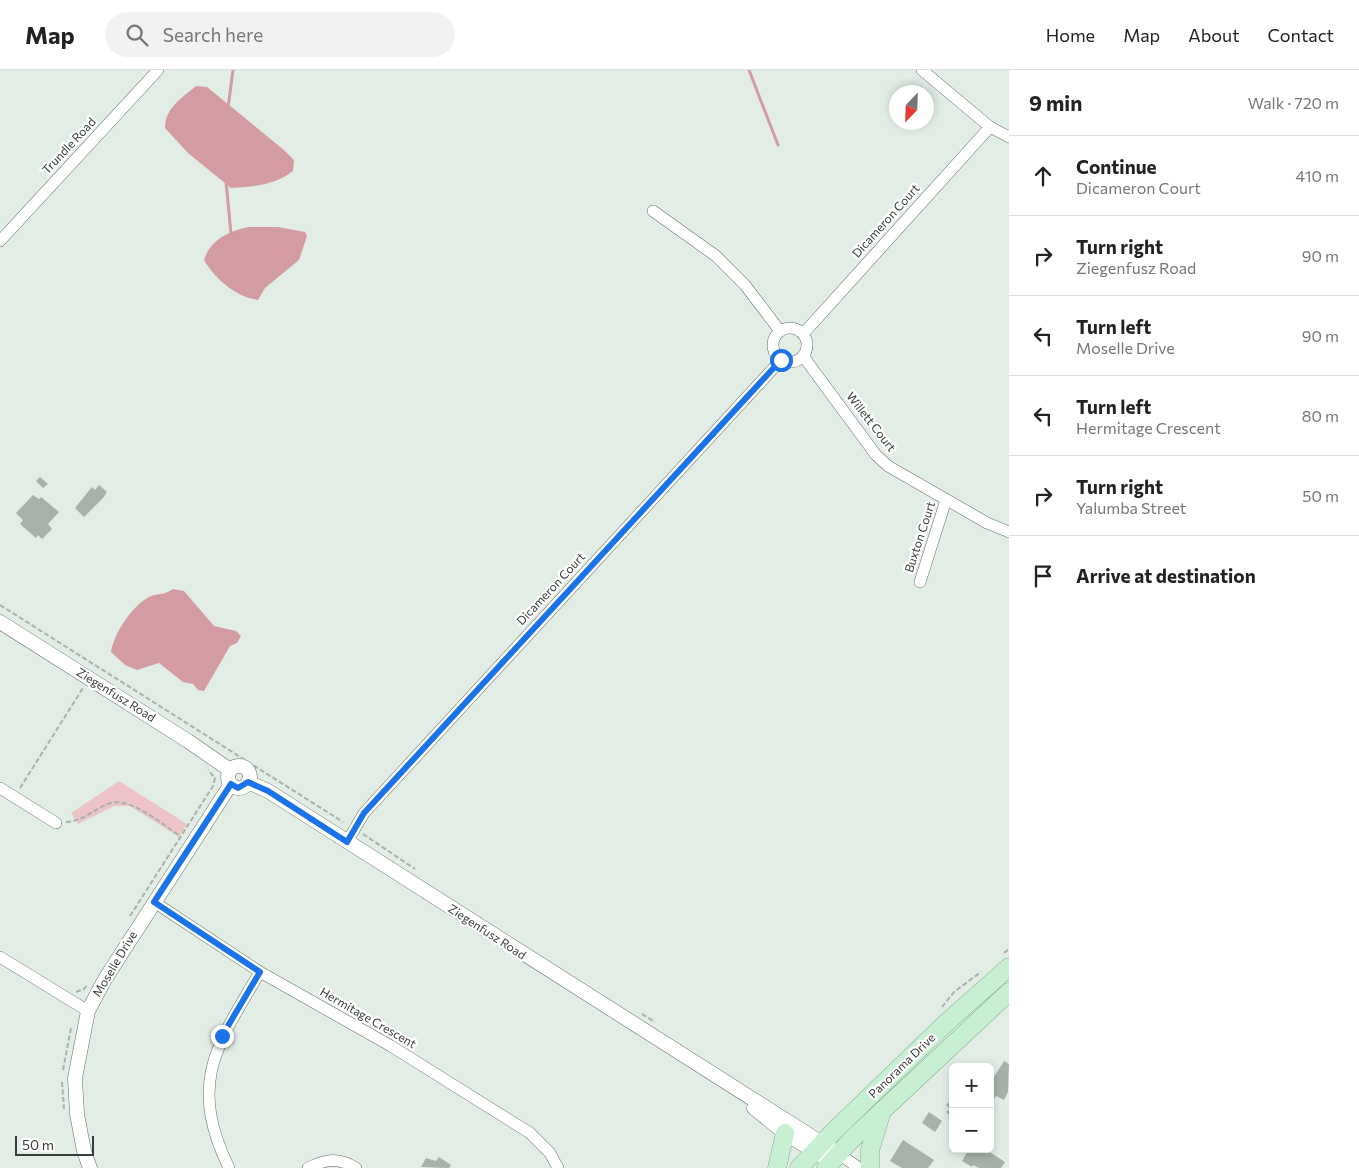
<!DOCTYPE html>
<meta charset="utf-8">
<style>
:root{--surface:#fff;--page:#f2f2f2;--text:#222;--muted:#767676;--line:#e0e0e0}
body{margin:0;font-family:Commissioner,sans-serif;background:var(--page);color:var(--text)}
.controls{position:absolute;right:15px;bottom:15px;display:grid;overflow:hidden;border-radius:8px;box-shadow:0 2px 8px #0003}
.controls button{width:45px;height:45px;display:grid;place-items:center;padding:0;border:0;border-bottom:1px solid var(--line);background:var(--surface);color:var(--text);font:25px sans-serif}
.compass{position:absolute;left:889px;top:15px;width:45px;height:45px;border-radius:50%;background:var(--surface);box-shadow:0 2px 8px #0003;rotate:203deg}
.scale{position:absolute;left:15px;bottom:12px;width:79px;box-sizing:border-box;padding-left:5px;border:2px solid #393d3a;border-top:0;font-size:14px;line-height:18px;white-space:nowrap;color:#393d3a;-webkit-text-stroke:4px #fff;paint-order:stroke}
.stop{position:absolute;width:15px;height:15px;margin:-11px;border:4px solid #1a73e8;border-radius:50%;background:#fff}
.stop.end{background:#1a73e8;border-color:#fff;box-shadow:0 1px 5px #0008}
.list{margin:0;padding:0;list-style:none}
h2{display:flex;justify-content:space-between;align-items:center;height:65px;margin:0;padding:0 20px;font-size:21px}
h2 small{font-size:16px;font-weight:400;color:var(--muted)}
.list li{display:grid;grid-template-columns:32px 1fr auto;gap:15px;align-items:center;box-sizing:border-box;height:80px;padding:0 20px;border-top:1px solid var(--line)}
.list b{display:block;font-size:19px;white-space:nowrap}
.list p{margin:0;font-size:16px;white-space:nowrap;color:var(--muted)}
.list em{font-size:16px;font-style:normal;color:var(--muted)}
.icon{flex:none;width:28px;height:28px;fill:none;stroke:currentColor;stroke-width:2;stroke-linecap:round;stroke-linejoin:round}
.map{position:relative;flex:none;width:1009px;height:1098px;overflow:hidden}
header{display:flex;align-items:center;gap:30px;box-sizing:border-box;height:70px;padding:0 25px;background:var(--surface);border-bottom:1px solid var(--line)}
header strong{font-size:24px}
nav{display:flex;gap:28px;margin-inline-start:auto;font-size:18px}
.search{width:350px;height:45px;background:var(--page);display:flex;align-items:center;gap:12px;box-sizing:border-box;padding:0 18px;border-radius:28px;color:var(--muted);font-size:19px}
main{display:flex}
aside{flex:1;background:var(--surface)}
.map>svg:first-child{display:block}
.green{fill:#ecc4c8}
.water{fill:#d29ca2}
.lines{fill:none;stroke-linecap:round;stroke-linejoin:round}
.stream{stroke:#d29ca2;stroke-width:3}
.building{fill:#a6b1a8}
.minor-casing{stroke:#646e66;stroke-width:12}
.tertiary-casing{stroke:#646e66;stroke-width:15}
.primary-casing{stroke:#7daa89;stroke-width:19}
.path{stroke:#a8b1aa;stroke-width:2;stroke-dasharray:5 2.5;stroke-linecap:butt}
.minor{stroke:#fff;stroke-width:11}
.tertiary{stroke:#fff;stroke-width:14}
.primary{stroke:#c7efd1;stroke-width:18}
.route{stroke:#1a73e8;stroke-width:6}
.labels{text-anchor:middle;stroke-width:4.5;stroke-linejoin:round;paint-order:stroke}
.street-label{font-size:12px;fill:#393d3a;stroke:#fff}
</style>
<header>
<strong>Map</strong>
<div class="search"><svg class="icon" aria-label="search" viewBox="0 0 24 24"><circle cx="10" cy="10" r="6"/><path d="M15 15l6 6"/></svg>Search here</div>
<nav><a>Home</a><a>Map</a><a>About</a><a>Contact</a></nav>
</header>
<main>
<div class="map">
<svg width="1009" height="1098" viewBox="0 0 1009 1098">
<rect width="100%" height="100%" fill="#e2eee5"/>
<path class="green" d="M 119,711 L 187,754 L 179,767 L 130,736 L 114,736 L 78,754 L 71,743 Z"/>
<g class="water">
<path d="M 196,16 L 207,17 L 284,80 L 294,90 L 293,101 C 275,115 253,117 231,118 L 188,83 L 165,58 C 165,38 182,28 196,16 Z"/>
<path d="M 248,157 L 278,157 L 305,162 L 307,166 L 299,190 L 265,218 L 258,230 C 236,227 215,209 204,190 C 211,169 228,162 248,157 Z"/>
<path d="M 173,519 L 184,521 L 214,556 L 236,561 L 241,566 L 237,573 L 230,576 L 204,621 L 198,620 L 193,614 L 183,612 L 159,593 L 137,600 L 125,595 L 111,582 C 114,563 133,534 151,526 C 159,523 162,526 173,519 Z"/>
</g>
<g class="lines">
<g class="stream">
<path d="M 749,0 L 778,75"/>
<path d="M 228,38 L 233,0"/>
<path d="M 226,111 L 231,164"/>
</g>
</g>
<g class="building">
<path d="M 40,407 L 48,414 L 43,418 L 36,411 Z"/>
<path d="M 99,415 L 107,422 L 103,428 L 84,447 L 75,438 L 92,417 L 95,420 Z"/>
<path d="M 33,425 L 39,429 L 41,427 L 59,442 L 48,454 L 52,459 L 42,469 L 38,465 L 36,468 L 20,454 L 23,450 L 16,443 Z"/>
<path d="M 1004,991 L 1009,994 L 1008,1022 L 1004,1030 L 996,1026 L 994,1029 L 990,1027 L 990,1007 L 994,1007 Z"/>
<path d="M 951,1030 L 953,1033 L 953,1049 L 946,1042 L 950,1039 L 946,1035 Z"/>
<path d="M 929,1042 L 942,1051 L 935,1062 L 922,1053 Z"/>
<path d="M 903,1070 L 934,1090 L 928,1098 L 902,1098 L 890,1091 Z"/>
<path d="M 969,1079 L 985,1079 L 1005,1092 L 1001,1098 L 979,1098 L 973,1095 L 972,1097 L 962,1091 Z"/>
<path d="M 439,1087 L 451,1095 L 449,1098 L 421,1097 L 426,1088 L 436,1091 Z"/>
</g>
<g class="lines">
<g class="minor-casing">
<g id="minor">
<path d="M 922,0 L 990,57 L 1009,67"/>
<path d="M 653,141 L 716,186 L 745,215 L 780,261"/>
<path d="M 0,171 L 158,0"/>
<circle cx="790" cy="275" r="17"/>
<path d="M 803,264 L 990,57"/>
<path d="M 803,286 L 876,385 L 888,396 L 987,453 L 1009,462"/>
<path d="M 920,512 L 946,430"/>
<path d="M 0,718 L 56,753"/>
<path d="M 347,772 L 364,743 L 781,290"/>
<path d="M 154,832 L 260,902 L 391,976 L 530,1063 L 550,1083 L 558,1098"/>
<path d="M 0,887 L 88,941"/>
<path d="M 839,1084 L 859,1098"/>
<path d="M 229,1098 C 188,1013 216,976 260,902"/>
<path d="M 308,1098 C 326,1089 338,1087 356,1098"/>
</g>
</g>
<g class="tertiary-casing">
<g id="tertiary">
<path d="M 0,552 L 188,671 L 230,700"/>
<circle cx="239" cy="707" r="11"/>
<path d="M 248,712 L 268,721 L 839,1084"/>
<path d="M 754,1038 L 785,1063 L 831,1092"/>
<path d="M 90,1098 L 84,1081 L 77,1044 L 75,1008 L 88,941 L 105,909 L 231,714"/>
</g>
</g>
<g class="primary-casing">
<g id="primary">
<path d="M 777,1098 L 785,1063"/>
<path d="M 799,1098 L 833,1062 L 947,952 L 1009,897"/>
<path d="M 826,1098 L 851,1070 L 1009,922"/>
<path d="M 870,1098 L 870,1080 L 882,1041"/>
</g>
</g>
<g class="path">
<path d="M 0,535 L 343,752"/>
<path d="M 20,718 L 83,618"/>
<path d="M 66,752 C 83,751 93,740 108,734 C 129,725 163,755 180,766"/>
<path d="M 363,764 L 415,799"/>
<path d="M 130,846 L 213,716 L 215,708 L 208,700"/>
<path d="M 1004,883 L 1009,879"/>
<path d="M 76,922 L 84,919 L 88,914"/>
<path d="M 942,937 L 954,922 L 981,902"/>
<path d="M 642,944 L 655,952"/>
<path d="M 63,1000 L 71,958"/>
<path d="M 62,1012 L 64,1039"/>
</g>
<use href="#minor" class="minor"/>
<use href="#tertiary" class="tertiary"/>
<use href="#primary" class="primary"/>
</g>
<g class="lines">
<path class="route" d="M 222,966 L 260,902 L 154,832 L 231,714 L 238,718 L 248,712 L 268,721 L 347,772 L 364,743 L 781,290"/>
</g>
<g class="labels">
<g class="street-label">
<text transform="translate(69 76) rotate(-47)" y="4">Trundle Road</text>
<text transform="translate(886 151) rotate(-48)" y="4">Dicameron Court</text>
<text transform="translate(871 352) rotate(52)" y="4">Willett Court</text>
<text transform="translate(920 467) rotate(-72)" y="4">Buxton Court</text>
<text transform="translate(551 519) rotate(-47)" y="4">Dicameron Court</text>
<text transform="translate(116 625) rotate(32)" y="4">Ziegenfusz Road</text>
<text transform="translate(487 862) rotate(33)" y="4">Ziegenfusz Road</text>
<text transform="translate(115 894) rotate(-59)" y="4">Moselle Drive</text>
<text transform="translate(368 948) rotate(30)" y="4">Hermitage Crescent</text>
<text transform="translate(902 996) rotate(-44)" y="4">Panorama Drive</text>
</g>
</g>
</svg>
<div class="controls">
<button>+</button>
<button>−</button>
</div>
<svg class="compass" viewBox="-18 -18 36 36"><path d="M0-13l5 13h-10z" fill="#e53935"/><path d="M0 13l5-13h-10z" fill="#767676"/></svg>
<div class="scale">50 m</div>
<div class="stop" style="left:781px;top:290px"></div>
<div class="stop end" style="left:222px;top:966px"></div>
</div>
<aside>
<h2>9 min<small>Walk · 720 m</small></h2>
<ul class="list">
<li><svg class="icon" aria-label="ahead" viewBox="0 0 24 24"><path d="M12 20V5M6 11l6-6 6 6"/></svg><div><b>Continue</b><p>Dicameron Court</p></div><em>410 m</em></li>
<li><svg class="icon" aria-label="right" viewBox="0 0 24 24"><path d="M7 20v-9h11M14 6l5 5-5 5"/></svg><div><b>Turn right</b><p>Ziegenfusz Road</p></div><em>90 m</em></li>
<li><svg class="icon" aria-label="left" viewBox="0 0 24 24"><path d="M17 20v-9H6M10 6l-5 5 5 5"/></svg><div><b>Turn left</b><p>Moselle Drive</p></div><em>90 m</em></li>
<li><svg class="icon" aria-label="left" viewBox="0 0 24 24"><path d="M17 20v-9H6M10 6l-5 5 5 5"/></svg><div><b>Turn left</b><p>Hermitage Crescent</p></div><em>80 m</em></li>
<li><svg class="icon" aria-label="right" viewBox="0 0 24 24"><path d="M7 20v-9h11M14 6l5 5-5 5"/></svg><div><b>Turn right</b><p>Yalumba Street</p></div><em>50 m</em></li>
<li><svg class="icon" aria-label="arrive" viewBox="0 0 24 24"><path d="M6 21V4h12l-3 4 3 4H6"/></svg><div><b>Arrive at destination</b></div></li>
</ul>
</aside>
</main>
